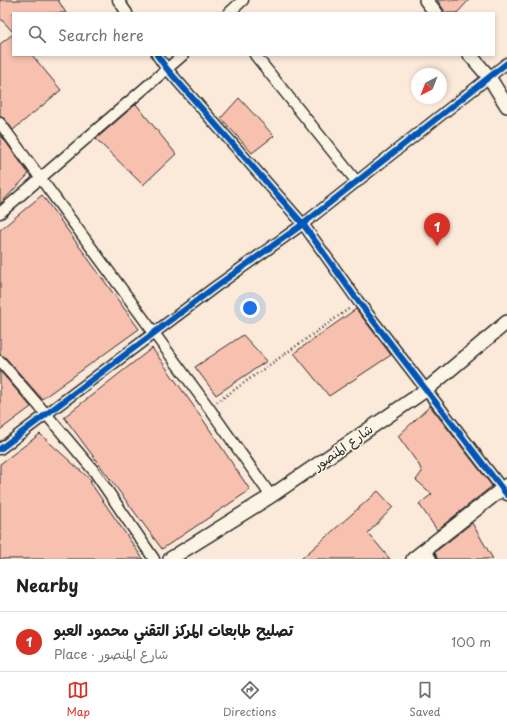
<!DOCTYPE html>
<meta charset="utf-8">
<style>
:root{--surface:#fff;--page:#f6f6f6;--text:#202124;--muted:#757577;--line:#e0e0e0;--accent:#d93025}
body{margin:0;font-family:"Playpen Sans","Playpen Sans Arabic",sans-serif;background:var(--page);color:var(--text)}
.compass{position:absolute;left:411px;top:68px;width:36px;height:36px;border-radius:50%;background:var(--surface);box-shadow:0 2px 6px #0003;rotate:222deg}
.you{position:absolute;left:250px;top:308px;width:14px;height:14px;margin:-10px;border:3px solid #fff;border-radius:50%;background:#1a73e8;box-shadow:0 0 0 6px #1a73e833}
.badge{display:grid;place-items:center;width:26px;height:26px;border-radius:50%;background:var(--accent);color:#fff;font-size:13px;font-weight:700}
.pin{position:absolute;translate:-50% -33px;filter:drop-shadow(0 1px 2px #0008)}
.pin::after{content:'';position:absolute;top:21px;width:14px;height:12px;background:inherit;clip-path:polygon(0 0,100% 0,50% 100%)}
.list{margin:0;padding:0;list-style:none}
h2{display:flex;justify-content:space-between;align-items:center;height:52px;margin:0;padding:0 16px;font-size:17px}
h2 small{font-size:13px;font-weight:400;color:var(--muted)}
.list li{display:grid;grid-template-columns:26px 1fr auto;gap:12px;align-items:center;box-sizing:border-box;height:60px;padding:0 16px;border-top:1px solid var(--line)}
.list b{display:block;font-size:15px;white-space:nowrap}
.list p{margin:0;font-size:13px;white-space:nowrap;color:var(--muted)}
.list em{font-size:13px;font-style:normal;color:var(--muted)}
.icon{flex:none;width:22px;height:22px;fill:none;stroke:currentColor;stroke-width:2;stroke-linecap:round;stroke-linejoin:round}
.map{position:relative;flex:none;width:507px;height:559px;overflow:hidden}
.search{position:absolute;background:var(--surface);box-shadow:0 2px 6px #0003;left:12px;right:12px;top:12px;height:44px;display:flex;align-items:center;gap:10px;box-sizing:border-box;padding:0 14px;border-radius:0px;color:var(--muted);font-size:15px}
.sheet{height:112px;background:var(--surface)}
nav{display:flex;justify-content:space-around;align-items:center;box-sizing:border-box;height:56px;border-top:1px solid var(--line);background:var(--surface);font-size:11px;color:var(--muted)}
nav a{display:grid;justify-items:center;gap:2px}
nav .on{color:var(--accent)}
.map>svg:first-child{display:block}
.building{fill:#f8c0ae;stroke:#2b2b2b}
.lines{fill:none;stroke-linecap:round;stroke-linejoin:round}
.minor-casing{stroke:#2b2b2b;stroke-width:13}
.tertiary-casing{stroke:#2b2b2b;stroke-width:16}
.path{stroke:#2b2b2b;stroke-width:2.5;stroke-dasharray:1 3;stroke-linecap:butt}
.minor{stroke:#fcf5e5;stroke-width:10}
.tertiary{stroke:#fcf5e5;stroke-width:13}
.cycleway-casing{stroke:#fcf5e5;stroke-width:8}
.cycleway{stroke:#0057b8;stroke-width:6}
.labels{text-anchor:middle;stroke-width:3;stroke-linejoin:round;paint-order:stroke}
.street-label{font-size:13px;fill:#2b2b2b;stroke:#fcf5e5}
</style>
<div class="map">
<svg width="507" height="559" viewBox="0 0 507 559">
<rect width="100%" height="100%" fill="#fbeada"/>
<filter id="ink" filterUnits="userSpaceOnUse"><feTurbulence type="fractalNoise" baseFrequency=".025" numOctaves="2"/><feDisplacementMap in="SourceGraphic" scale="8" xChannelSelector="R" yChannelSelector="G"/><feConvolveMatrix kernelMatrix="1 2 1 2 8 2 1 2 1" color-interpolation-filters="sRGB"/></filter>
<g filter="url(#ink)">
<g class="building">
<path d="M 0,0 L 58,0 L 66,13 L 13,13 L 13,32 L 0,18 Z"/>
<path d="M 437,0 L 469,0 L 457,13 L 446,13 Z"/>
<path d="M 13,34 L 13,55 L 32,55 L 61,90 L 13,130 L 5,119 L 0,117 L 0,44 Z"/>
<path d="M 239,98 L 274,136 L 252,153 L 221,118 Z"/>
<path d="M 136,104 L 176,154 L 143,185 L 96,139 Z"/>
<path d="M 0,134 L 29,174 L 0,204 Z"/>
<path d="M 42,195 L 139,329 L 42,399 L 5,357 L 0,355 L 0,230 Z"/>
<path d="M 356,309 L 391,355 L 329,396 L 294,353 Z"/>
<path d="M 243,335 L 267,361 L 216,395 L 195,367 Z"/>
<path d="M 152,348 L 200,415 L 250,490 L 162,549 L 64,417 Z"/>
<path d="M 0,371 L 31,407 L 0,430 Z"/>
<path d="M 430,406 L 492,486 L 437,530 L 419,504 L 432,494 L 416,480 L 422,472 L 419,465 L 398,436 Z"/>
<path d="M 40,434 L 92,481 L 90,482 L 143,559 L 0,559 L 0,464 Z"/>
<path d="M 378,491 L 393,507 L 368,533 L 390,559 L 301,559 Z"/>
<path d="M 472,523 L 493,559 L 437,559 L 435,552 Z"/>
</g>
<g class="lines">
<g class="minor-casing">
<g id="minor">
<path d="M 118,0 L 127,13"/>
<path d="M 229,13 L 243,0"/>
<path d="M 157,55 L 167,69 L 303,224 L 358,301 L 507,495"/>
<path d="M 255,55 L 357,182"/>
<path d="M 0,123 L 209,408 L 271,496"/>
<path d="M 0,213 L 183,55"/>
<path d="M 0,361 L 46,414 L 94,471 L 154,559"/>
<path d="M 0,449 L 215,287 L 303,224 L 507,63"/>
<path d="M 425,549 L 431,559"/>
</g>
</g>
<g class="tertiary-casing">
<g id="tertiary">
<path d="M 426,0 L 436,13"/>
<path d="M 470,55 L 489,77 L 507,106"/>
<path d="M 170,559 L 271,496 L 426,390 L 507,322"/>
<path d="M 413,559 L 507,485"/>
</g>
</g>
<path class="path" d="M 217,402 L 350,308"/>
<use href="#minor" class="minor"/>
<use href="#tertiary" class="tertiary"/>
<g class="cycleway-casing">
<g id="cycleway">
<path d="M 157,55 L 167,69 L 303,224 L 358,301 L 507,495"/>
<path d="M 0,449 L 215,287 L 303,224 L 507,63"/>
</g>
</g>
<use href="#cycleway" class="cycleway"/>
</g>
</g>
<g class="labels">
<g class="street-label">
<text transform="translate(343 447) rotate(-35)" y="5">شارع المنصور</text>
</g>
</g>
</svg>
<svg class="compass" viewBox="-18 -18 36 36"><path d="M0-13l5 13h-10z" fill="#e53935"/><path d="M0 13l5-13h-10z" fill="#757577"/></svg>
<div class="you"></div>
<div class="pin badge" style="left:437px;top:246px">1</div>
<div class="search"><svg class="icon" aria-label="search" viewBox="0 0 24 24"><circle cx="10" cy="10" r="6"/><path d="M15 15l6 6"/></svg>Search here</div>
</div>
<section class="sheet">
<h2>Nearby<small></small></h2>
<ul class="list">
<li><span class="badge">1</span><div><b>تصليح طابعات المركز التقني محمود العبو</b><p>Place · شارع المنصور</p></div><em>100 m</em></li>
</ul>
</section>
<nav>
<a class="on"><svg class="icon" aria-label="map" viewBox="0 0 24 24"><path d="M3 6l6-2 6 2 6-2v14l-6 2-6-2-6 2zM9 4v14M15 6v14"/></svg>Map</a>
<a><svg class="icon" aria-label="directions" viewBox="0 0 24 24"><path d="M12 3l9 9-9 9-9-9zM9 14v-3h6M13 9l2 2-2 2"/></svg>Directions</a>
<a><svg class="icon" aria-label="saved" viewBox="0 0 24 24"><path d="M7 4h10v16l-5-4-5 4z"/></svg>Saved</a>
</nav>
